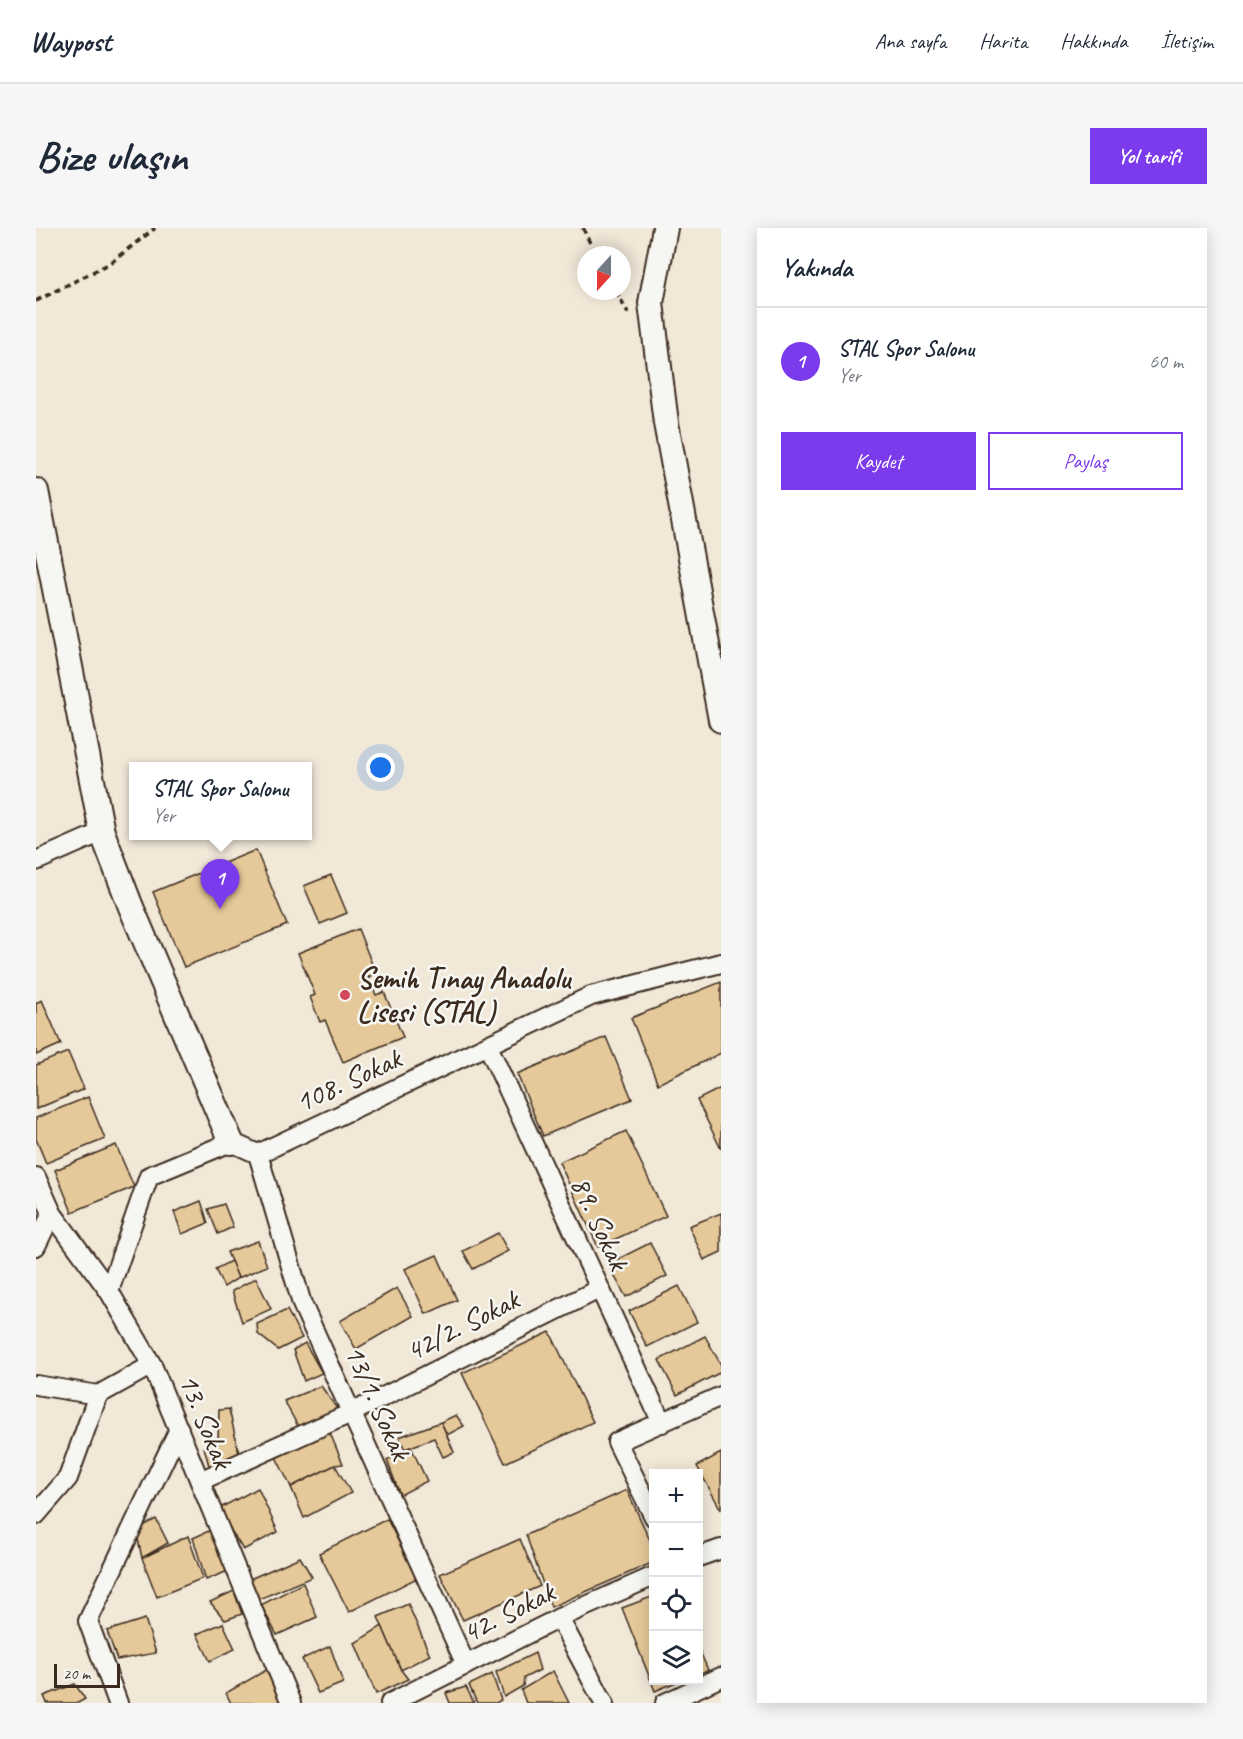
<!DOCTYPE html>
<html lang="tr">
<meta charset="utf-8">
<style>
:root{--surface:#fff;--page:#f6f6f7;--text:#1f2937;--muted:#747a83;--line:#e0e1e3;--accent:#7c3aed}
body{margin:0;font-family:Caveat,sans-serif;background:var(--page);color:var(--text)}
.controls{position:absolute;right:18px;bottom:18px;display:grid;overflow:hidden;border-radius:0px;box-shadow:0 3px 15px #0003}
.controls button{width:54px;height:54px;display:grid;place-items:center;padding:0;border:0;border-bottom:2px solid var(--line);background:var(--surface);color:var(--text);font:30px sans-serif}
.compass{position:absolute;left:541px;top:18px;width:54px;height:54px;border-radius:50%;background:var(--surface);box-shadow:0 3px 15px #0003;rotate:201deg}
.scale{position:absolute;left:18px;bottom:15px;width:66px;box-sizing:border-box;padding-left:6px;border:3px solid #3b2a1e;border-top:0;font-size:16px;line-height:21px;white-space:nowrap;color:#3b2a1e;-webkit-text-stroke:4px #f6f6f2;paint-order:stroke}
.you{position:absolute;left:345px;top:540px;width:21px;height:21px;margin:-15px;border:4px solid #fff;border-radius:50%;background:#1a73e8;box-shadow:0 0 0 9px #1a73e833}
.badge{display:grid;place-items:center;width:39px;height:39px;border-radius:50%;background:var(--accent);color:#fff;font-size:20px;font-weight:700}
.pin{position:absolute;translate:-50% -50px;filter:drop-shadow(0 2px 3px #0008)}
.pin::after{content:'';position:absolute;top:32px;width:21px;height:18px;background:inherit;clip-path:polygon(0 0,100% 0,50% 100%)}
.popup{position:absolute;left:93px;top:534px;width:183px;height:78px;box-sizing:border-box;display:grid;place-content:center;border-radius:0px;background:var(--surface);filter:drop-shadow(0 2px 4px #0005);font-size:20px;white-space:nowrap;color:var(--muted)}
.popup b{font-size:22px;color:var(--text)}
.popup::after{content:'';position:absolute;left:50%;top:100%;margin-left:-12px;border:12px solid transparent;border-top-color:var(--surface)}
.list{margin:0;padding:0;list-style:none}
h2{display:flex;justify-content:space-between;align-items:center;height:78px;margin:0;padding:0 24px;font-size:26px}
h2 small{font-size:20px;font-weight:400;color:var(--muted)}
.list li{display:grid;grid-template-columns:39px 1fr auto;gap:18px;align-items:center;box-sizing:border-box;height:108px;padding:0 24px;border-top:2px solid var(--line)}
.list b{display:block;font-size:22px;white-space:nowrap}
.list p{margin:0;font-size:20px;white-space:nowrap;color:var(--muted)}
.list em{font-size:20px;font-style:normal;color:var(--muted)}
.actions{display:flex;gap:12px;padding:18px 24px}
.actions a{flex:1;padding:14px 0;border:2px solid var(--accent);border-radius:0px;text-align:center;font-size:21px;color:var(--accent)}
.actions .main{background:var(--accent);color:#fff}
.icon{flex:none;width:33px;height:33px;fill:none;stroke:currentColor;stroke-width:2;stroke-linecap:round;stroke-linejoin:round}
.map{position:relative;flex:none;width:685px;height:1475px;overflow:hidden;border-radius:0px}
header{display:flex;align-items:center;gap:36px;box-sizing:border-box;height:84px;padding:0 30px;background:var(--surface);border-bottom:2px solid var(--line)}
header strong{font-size:28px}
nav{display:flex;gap:33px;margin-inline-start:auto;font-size:21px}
.intro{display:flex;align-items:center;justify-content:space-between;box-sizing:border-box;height:144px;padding:0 36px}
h1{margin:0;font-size:42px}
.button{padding:15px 27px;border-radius:0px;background:var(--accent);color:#fff;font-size:21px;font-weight:700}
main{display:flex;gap:36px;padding:0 36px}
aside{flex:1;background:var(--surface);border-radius:0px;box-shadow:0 3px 15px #0003}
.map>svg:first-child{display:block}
.building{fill:#e6c99a;stroke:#3b2a1e;stroke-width:1.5}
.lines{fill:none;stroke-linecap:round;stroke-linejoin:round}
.minor-casing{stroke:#3b2a1e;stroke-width:22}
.tertiary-casing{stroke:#3b2a1e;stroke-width:28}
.path{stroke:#3b2a1e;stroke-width:4;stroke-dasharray:6 4.5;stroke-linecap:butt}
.minor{stroke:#f6f6f2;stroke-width:18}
.tertiary{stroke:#f6f6f2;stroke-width:24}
.poi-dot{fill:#d1495b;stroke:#f6f6f2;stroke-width:2}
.labels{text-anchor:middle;stroke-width:5;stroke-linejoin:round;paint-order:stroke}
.poi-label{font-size:30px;font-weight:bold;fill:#3b2a1e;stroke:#f6f6f2;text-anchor:start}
.street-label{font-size:30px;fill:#3b2a1e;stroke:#f6f6f2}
</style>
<header>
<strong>Waypost</strong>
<nav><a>Ana sayfa</a><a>Harita</a><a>Hakkında</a><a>İletişim</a></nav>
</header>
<div class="intro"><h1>Bize ulaşın</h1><a class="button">Yol tarifi</a></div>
<main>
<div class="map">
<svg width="685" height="1475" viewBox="0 0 685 1475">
<rect width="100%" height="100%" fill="#f1e8d8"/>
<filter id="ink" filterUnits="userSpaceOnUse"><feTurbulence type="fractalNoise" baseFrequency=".0167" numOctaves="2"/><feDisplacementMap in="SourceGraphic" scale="12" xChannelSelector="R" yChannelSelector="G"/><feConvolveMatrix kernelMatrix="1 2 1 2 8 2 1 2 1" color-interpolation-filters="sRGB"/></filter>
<g filter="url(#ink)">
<g class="building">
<path d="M 220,622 L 251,697 L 148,739 L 117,664 Z"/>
<path d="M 295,647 L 311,685 L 284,696 L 268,658 Z"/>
<path d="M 322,701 L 340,746 L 332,749 L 340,767 L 348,764 L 367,809 L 307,834 L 289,792 L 284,794 L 274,769 L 279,767 L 262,725 Z"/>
<path d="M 685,754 L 685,825 L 622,856 L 595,790 Z"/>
<path d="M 6,772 L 25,816 L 0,827 L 0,775 Z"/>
<path d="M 570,809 L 596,871 L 507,908 L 481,846 Z"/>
<path d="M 32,824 L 48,861 L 0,881 L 0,837 Z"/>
<path d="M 685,860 L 685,921 L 661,872 Z"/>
<path d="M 52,869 L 69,911 L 10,935 L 0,911 L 0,890 Z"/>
<path d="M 590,903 L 630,988 L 562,1019 L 523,934 Z"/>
<path d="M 80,917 L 98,959 L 36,984 L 19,942 Z"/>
<path d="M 165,973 L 172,995 L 146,1006 L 138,984 Z"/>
<path d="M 188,976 L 197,999 L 182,1006 L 172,981 Z"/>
<path d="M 685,985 L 685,1024 L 668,1032 L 653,998 Z"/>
<path d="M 462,1005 L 472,1023 L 437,1041 L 427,1023 Z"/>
<path d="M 222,1013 L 231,1038 L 202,1050 L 191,1024 Z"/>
<path d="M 614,1015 L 631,1048 L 590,1069 L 572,1036 Z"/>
<path d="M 401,1027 L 421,1072 L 390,1086 L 369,1041 Z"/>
<path d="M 195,1033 L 202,1050 L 188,1059 L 179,1041 Z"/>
<path d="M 220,1050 L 235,1081 L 206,1094 L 196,1063 Z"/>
<path d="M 643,1058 L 661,1094 L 611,1119 L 593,1083 Z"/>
<path d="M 361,1060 L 377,1088 L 320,1121 L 304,1093 Z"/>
<path d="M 251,1082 L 266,1110 L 242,1122 L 222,1106 L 221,1096 Z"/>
<path d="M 514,1104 L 557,1194 L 469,1235 L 426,1145 Z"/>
<path d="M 669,1108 L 685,1137 L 685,1144 L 641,1167 L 623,1132 Z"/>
<path d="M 269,1115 L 286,1145 L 268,1153 L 257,1122 Z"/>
<path d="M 285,1158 L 302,1182 L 262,1198 L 248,1173 Z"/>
<path d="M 193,1181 L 203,1225 L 173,1238 L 168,1219 L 182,1215 L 183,1182 Z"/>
<path d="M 420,1187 L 428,1198 L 411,1207 L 405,1194 Z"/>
<path d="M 405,1194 L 418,1224 L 407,1229 L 398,1210 L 369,1221 L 363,1209 Z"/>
<path d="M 294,1205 L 307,1236 L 299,1237 L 255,1259 L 239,1227 Z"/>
<path d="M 375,1219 L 391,1253 L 364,1267 L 351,1232 Z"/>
<path d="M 685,1225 L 685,1282 L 661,1238 Z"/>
<path d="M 299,1237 L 315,1265 L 268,1290 L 255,1259 Z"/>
<path d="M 222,1260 L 242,1304 L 207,1322 L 182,1281 Z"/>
<path d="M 591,1262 L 618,1321 L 618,1334 L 515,1379 L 490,1307 Z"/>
<path d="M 120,1291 L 132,1315 L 106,1330 L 100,1302 Z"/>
<path d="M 351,1291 L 381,1350 L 313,1384 L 283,1325 Z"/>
<path d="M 175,1302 L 192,1343 L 170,1352 L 157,1310 Z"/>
<path d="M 152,1308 L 167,1350 L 121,1369 L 106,1330 Z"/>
<path d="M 484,1311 L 504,1358 L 427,1392 L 404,1346 Z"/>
<path d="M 264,1329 L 276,1349 L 223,1371 L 214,1351 Z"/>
<path d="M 267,1355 L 281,1389 L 241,1407 L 225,1377 Z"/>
<path d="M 198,1363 L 206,1386 L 189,1392 L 174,1374 Z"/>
<path d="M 618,1368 L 618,1452 L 645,1452 L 619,1463 L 586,1380 Z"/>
<path d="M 372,1376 L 394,1427 L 365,1442 L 342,1389 Z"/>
<path d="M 109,1391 L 120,1425 L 81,1432 L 71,1403 Z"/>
<path d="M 187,1395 L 199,1421 L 174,1433 L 161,1406 Z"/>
<path d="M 346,1398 L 365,1442 L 372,1451 L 340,1466 L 319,1415 Z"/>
<path d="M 294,1418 L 307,1455 L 282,1465 L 266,1431 Z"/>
<path d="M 662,1419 L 672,1442 L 662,1446 Z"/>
<path d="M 499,1425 L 504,1442 L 488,1450 L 487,1458 L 468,1469 L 460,1444 Z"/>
<path d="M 232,1441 L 246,1475 L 195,1475 L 190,1465 Z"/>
<path d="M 517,1443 L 533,1475 L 490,1475 L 485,1462 Z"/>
<path d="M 456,1446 L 465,1472 L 460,1475 L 441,1475 L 433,1457 Z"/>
<path d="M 39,1456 L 49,1471 L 42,1475 L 11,1475 L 8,1468 Z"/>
<path d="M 430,1459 L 438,1475 L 414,1475 L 410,1465 Z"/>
</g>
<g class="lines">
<g class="minor-casing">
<g id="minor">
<path d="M 0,633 L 66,604"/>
<path d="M 452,818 L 626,1195"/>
<path d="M 222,926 L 266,1076 L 430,1437"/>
<path d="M 0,949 L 16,985 L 73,1063 L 116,1137 L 255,1475"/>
<path d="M 0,1018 L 16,985"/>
<path d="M 73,1063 L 113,948 L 195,914 L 222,926 L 555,768 L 685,735"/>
<path d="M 0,1157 L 62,1167"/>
<path d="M 164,1253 L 315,1185 L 563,1061"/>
<path d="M 0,1287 L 32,1250 L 62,1167 L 116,1137"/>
<path d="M 618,1289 L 581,1214 L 685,1168"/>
<path d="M 662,1329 L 685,1321"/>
<path d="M 523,1390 L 568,1475"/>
<path d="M 82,1475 L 52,1393 L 143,1201"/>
<path d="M 354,1475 L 523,1390 L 618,1348"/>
<path d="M 629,1475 L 685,1449"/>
</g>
</g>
<g class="tertiary-casing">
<g id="tertiary">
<path d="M 629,0 L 615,75 L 630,195 L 685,492"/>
<path d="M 0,263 L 66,604 L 95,679 L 195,914"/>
</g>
</g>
<g class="path">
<path d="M 547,0 L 560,27"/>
<path d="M 580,63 L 592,85"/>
<path d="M 0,73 L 73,36 L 119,0"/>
</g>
<use href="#minor" class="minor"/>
<use href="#tertiary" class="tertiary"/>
</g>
</g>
<circle class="poi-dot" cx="309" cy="767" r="6"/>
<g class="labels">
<g class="poi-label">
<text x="321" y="760">Semih Tınay Anadolu<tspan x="321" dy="34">Lisesi (STAL)</tspan></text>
</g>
<g class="street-label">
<text transform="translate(312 852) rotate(-25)" y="10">108. Sokak</text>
<text transform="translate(564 995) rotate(65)" y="10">89. Sokak</text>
<text transform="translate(426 1097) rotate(-27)" y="10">42/2. Sokak</text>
<text transform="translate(342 1174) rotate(66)" y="10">13/1. Sokak</text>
<text transform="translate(170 1193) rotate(68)" y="10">13. Sokak</text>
<text transform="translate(472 1384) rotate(-27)" y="10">42. Sokak</text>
</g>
</g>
</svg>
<div class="controls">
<button>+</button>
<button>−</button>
<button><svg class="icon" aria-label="locate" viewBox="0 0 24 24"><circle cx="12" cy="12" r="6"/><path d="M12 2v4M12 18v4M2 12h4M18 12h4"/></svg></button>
<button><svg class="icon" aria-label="layers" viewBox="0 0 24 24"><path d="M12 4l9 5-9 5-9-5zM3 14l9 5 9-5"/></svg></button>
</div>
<svg class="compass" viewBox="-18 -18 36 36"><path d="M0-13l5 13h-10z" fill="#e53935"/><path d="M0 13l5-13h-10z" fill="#747a83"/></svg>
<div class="scale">20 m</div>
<div class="you"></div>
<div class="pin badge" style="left:184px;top:681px">1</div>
<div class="popup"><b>STAL Spor Salonu</b>Yer</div>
</div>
<aside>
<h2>Yakında<small></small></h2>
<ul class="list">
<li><span class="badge">1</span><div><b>STAL Spor Salonu</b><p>Yer</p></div><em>60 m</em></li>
</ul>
<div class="actions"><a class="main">Kaydet</a><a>Paylaş</a></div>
</aside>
</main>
